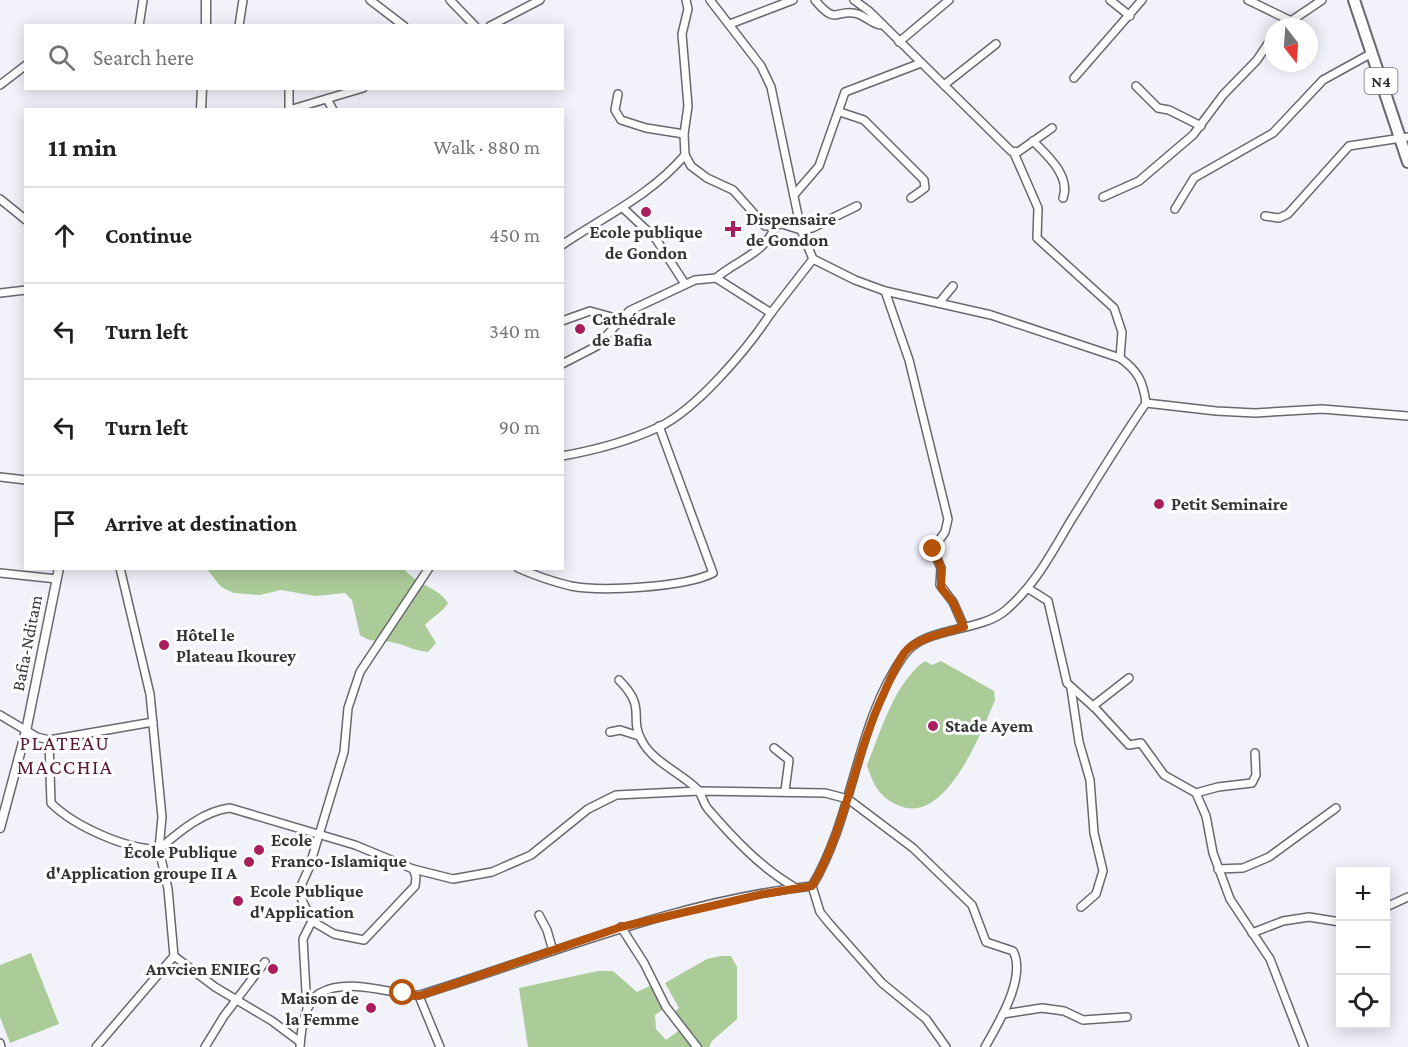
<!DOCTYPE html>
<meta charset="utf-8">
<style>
:root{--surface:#fff;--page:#f6f6f6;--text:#202124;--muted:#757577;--line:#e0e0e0}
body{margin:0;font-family:"Crimson Pro",serif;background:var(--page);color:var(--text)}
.controls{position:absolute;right:18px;bottom:18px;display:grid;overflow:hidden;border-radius:0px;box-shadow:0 3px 15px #0003}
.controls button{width:54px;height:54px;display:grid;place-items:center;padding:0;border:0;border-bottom:2px solid var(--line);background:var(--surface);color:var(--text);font:30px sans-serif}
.compass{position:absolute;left:1264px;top:18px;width:54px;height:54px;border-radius:50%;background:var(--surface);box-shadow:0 3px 15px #0003;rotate:163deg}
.stop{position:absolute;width:18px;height:18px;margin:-14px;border:4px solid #b45309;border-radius:50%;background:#fff}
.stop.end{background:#b45309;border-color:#fff;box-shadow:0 2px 6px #0008}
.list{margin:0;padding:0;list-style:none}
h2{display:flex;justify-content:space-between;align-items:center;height:78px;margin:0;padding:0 24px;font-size:26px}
h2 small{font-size:20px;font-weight:400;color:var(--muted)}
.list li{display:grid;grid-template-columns:39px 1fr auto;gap:18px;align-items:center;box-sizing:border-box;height:96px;padding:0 24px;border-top:2px solid var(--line)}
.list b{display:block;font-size:22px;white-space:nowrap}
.list em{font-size:20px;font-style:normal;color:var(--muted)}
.icon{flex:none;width:33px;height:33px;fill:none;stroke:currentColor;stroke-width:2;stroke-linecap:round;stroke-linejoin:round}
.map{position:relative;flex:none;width:1408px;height:1047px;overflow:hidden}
.search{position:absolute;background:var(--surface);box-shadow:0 3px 15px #0003;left:24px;top:24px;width:540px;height:66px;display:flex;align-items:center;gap:15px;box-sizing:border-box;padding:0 21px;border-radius:0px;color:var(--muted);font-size:22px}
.panel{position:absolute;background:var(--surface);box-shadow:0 3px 15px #0003;left:24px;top:108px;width:540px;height:462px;border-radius:0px}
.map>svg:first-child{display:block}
.green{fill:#abcb98}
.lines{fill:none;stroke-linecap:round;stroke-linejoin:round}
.minor-casing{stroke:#68696f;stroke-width:10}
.major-casing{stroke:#68696f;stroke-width:11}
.highway-casing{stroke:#68696f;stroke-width:14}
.minor{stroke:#fff;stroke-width:7}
.major{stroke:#fff;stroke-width:8}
.highway{stroke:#fff;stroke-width:10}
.route{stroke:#b45309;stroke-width:8}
.poi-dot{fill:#aa1e5e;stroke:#fff;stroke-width:2}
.labels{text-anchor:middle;stroke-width:6;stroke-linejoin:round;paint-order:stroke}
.shield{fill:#fff;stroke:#727274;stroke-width:1.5}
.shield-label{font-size:16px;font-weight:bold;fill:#353538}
.poi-label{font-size:18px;font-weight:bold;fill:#353538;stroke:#fff;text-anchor:start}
.street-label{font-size:18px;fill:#353538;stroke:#fff}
.quarter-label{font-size:21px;letter-spacing:1.5px;fill:#5a1833;stroke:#fff}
</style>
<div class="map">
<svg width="1408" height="1047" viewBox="0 0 1408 1047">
<rect width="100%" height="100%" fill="#f1f2fa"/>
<g class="green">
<path d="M 207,569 L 404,569 C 419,587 437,586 448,603 C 442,613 433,616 425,625 L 436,643 L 428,652 C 414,651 404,644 391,642 C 378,640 372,643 360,635 L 352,600 L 345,593 L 315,596 L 281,590 L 260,595 L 234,593 L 221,587 Z"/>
<path d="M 925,661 L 932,665 L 941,661 L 994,691 L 995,700 C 982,731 946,825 900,806 C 880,798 873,785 867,765 C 881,731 894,683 925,661 Z"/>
<path d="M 31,953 L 59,1024 L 10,1043 L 0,1017 L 0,965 Z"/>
<path d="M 721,956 L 731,956 L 737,967 L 737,1019 L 712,1041 L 709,1047 L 528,1047 L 519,988 L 598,971 L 613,971 L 637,992 L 654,984 L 666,1007 L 655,1015 L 656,1029 L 666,1040 L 681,1029 L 673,1013 L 679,1008 L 665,983 L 707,959 Z"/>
</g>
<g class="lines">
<g class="minor-casing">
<g id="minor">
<path d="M 370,0 L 404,26"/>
<path d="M 450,0 L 475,26"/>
<path d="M 710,0 L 761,66 L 771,87 L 801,230 L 813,259 L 855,280 L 885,291 L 991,315 L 1120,358 C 1138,371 1143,381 1146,403 C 1119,442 1095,482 1070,522 C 1051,554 1035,585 1006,610 C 980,633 924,626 904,655 C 855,724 855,814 812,886 L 820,912 L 828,922 L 882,983 L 926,1019 L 946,1047"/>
<path d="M 815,0 C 838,28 836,7 858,14 C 866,17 872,23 880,25"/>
<path d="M 854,0 L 869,11 L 1011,151 L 1018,152 L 1052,128"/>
<path d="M 1110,0 L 1130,16"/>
<path d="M 1248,0 L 1289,20"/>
<path d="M 730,24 L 793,0"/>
<path d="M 139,26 L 143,0"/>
<path d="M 239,26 L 243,0"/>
<path d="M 490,26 L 540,0"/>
<path d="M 1282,27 L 1322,0"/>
<path d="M 899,42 L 949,0"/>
<path d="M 1074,78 L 1142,0"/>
<path d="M 0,85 L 26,65"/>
<path d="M 944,85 L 996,44"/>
<path d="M 1136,86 L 1158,108 L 1169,110 L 1201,126"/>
<path d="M 289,88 L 289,109"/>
<path d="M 618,94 L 615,110 L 621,120 L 646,128 L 684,134"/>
<path d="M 327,99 L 333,110"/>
<path d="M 289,110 L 363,88"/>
<path d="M 840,112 L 864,120 L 924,180 L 925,188 L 911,198"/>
<path d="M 1033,141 C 1047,155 1071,176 1063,198"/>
<path d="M 1014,153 L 1038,208 L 1037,238 L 1114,308 L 1122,332 L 1120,358"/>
<path d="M 685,155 L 691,166 L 707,178 L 733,190 L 765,226 L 782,224 L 801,230 L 812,228 L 857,206"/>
<path d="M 794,195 L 819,166 L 845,92 L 921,63"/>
<path d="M 1103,197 L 1139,181 L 1193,135 L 1223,95 L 1257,60 L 1273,36"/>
<path d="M 0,199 L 26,220"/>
<path d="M 623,208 L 656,239 L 685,284"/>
<path d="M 1175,209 L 1194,178 L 1273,133 L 1323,80 L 1372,53"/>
<path d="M 1265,216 L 1279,218 L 1288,214 L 1349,146 L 1408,137"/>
<path d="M 562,245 C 605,216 651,195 685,155 L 684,134 L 688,106 L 682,34 L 688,9 L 686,0"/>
<path d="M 716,278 C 738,259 765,254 776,225"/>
<path d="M 885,291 L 909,360 L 948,519 L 945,532 L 933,549 L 941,568 L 940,585 L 953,602 L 964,627"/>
<path d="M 0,293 L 26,290"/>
<path d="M 939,303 L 953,286"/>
<path d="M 562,321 L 590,311 L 619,319"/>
<path d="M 562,364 L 597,346 L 629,311 L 695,280 L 716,278 L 771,313 L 813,259"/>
<path d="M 1146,403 L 1216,411 L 1255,413 L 1322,409 L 1408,416"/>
<path d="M 562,456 C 596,450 629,441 659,427 C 697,409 748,348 771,313"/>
<path d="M 0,477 L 26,480"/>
<path d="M 120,568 L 150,694 L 162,817 L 159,849 L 168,889 L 174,956 L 215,987 L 272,1021 L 300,1042"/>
<path d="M 518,568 C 534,575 554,582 571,586 C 602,592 686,587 713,573 L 659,426"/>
<path d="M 0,573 L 57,579"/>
<path d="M 1029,589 L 1048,601 L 1067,683 L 1096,709 L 1129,745 L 1141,743 L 1164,775 L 1196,793 L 1206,816 L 1213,853 L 1230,899 L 1270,959 L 1304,1047"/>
<path d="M 619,680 C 648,709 628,717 642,741 C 653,762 681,773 697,789 C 702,794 703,803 708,809 C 733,838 762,869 796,888"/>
<path d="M 1071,688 L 1079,742 L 1090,780 L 1094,833 L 1103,871 L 1096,894 L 1081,907"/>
<path d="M 1093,706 L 1129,678"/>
<path d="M 0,715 L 37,737 L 49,740 L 153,722"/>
<path d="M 610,732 L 620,730 L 639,736"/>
<path d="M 49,740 L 51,803 C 74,826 127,850 159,849 C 179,832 203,811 230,808 L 355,845 L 413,869 L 453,879 L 492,872 L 531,855 L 588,809 L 616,795 L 699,791 L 825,793 L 848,799 L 913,848 L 972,905 L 986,942 L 1013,951 C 1027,977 998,1024 985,1047"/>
<path d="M 774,748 L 789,760 L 785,791"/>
<path d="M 1196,793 L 1218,787 L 1252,783 L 1256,775 L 1255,753"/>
<path d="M 413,869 L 416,877 L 415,886 L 364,940 L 334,934 L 312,921 L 300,896 L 300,888 L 309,868 L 344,752 L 348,708 L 360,672 L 429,568"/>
<path d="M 1218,869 L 1243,868 L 1269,857 L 1336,808"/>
<path d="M 1386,907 L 1408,897"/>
<path d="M 539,915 L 547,930 L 553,951"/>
<path d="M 621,927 L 644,963 L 666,1007 L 697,1047"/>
<path d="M 1252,933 L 1283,921 L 1309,917 L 1340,922"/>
<path d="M 419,996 L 440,1047"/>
<path d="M 307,1009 L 303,939 L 312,921"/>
<path d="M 1003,1014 L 1042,1008 L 1064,1011 L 1083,1020 L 1127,1017"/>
<path d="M 0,1043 L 1,1047"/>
<path d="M 96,1047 L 174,956"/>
<path d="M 205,1047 L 224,1016 L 265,962"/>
<path d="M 300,1047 C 301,1030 304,1003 320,993 C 343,980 376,989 400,993 C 408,994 416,997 423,994 C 551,954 677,901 812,886"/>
</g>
</g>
<g class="major-casing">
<g id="major">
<path d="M 206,26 L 206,0"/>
<path d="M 201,110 L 202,88"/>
<path d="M 0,828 L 26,731 L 59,568"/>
</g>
</g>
<g class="highway-casing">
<path id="highway" d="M 1354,0 L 1408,162"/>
</g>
<use href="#minor" class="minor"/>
<use href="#major" class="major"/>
<use href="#highway" class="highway"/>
</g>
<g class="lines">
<path class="route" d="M 403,993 L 419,996 L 621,927 L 763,894 L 812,886 C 847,826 854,756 884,693 C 890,680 896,664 905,652 C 918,637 945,633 964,627 L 953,602 L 941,588 L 941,568 L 933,549"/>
</g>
<g class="poi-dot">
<circle cx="646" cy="212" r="6"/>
<path d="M730 220h6v6h6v6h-6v6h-6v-6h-6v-6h6z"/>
<circle cx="580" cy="329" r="6"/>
<circle cx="1159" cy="504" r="6"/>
<circle cx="164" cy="645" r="6"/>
<circle cx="933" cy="726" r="6"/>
<circle cx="259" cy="850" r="6"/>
<circle cx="249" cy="862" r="6"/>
<circle cx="238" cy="901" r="6"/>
<circle cx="273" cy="969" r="6"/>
<circle cx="371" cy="1008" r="6"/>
</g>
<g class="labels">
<rect class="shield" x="1364.5" y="68" width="33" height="26" rx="4.5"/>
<g class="shield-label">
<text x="1381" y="87">N4</text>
</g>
<g class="poi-label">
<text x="746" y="225">Dispensaire<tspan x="746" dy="21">de Gondon</tspan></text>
<text x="646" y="238" text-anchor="middle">Ecole publique<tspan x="646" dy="21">de Gondon</tspan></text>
<text x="592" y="325">Cathédrale<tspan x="592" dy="21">de Bafia</tspan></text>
<text x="1171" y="510">Petit Seminaire</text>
<text x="176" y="641">Hôtel le<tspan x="176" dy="21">Plateau Ikourey</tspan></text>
<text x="945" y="732">Stade Ayem</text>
<text x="271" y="846">Ecole<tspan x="271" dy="21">Franco-Islamique</tspan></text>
<text x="237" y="858" text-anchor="end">École Publique<tspan x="237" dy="21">d'Application groupe II A</tspan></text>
<text x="250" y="897">Ecole Publique<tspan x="250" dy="21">d'Application</tspan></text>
<text x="261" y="975" text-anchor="end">Anvcien ENIEG</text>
<text x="359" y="1004" text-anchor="end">Maison de<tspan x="359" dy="21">la Femme</tspan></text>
</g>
<g class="street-label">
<text transform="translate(27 643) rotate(-79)" y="6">Bafia-Nditam</text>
</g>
<g class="quarter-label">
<text x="65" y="750">PLATEAU<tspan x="65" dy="24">MACCHIA</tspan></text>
</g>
</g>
</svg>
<div class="controls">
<button>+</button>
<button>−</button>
<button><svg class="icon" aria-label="locate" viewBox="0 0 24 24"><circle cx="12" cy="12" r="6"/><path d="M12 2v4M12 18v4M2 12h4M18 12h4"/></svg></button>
</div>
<svg class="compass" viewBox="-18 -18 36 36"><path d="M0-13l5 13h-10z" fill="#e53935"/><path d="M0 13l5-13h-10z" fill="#757577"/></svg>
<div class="stop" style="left:403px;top:993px"></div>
<div class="stop end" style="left:933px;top:549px"></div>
<div class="search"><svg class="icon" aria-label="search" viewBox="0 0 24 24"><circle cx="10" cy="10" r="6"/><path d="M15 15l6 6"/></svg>Search here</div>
<section class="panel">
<h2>11 min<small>Walk · 880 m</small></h2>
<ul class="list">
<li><svg class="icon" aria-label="ahead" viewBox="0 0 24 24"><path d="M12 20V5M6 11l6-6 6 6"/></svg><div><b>Continue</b></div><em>450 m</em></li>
<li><svg class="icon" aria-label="left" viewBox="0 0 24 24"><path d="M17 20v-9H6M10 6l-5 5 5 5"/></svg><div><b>Turn left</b></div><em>340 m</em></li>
<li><svg class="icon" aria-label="left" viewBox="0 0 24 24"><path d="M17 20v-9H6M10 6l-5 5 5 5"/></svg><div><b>Turn left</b></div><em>90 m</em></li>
<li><svg class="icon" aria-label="arrive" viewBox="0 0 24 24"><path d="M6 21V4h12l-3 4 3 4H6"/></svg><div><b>Arrive at destination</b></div></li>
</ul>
</section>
</div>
